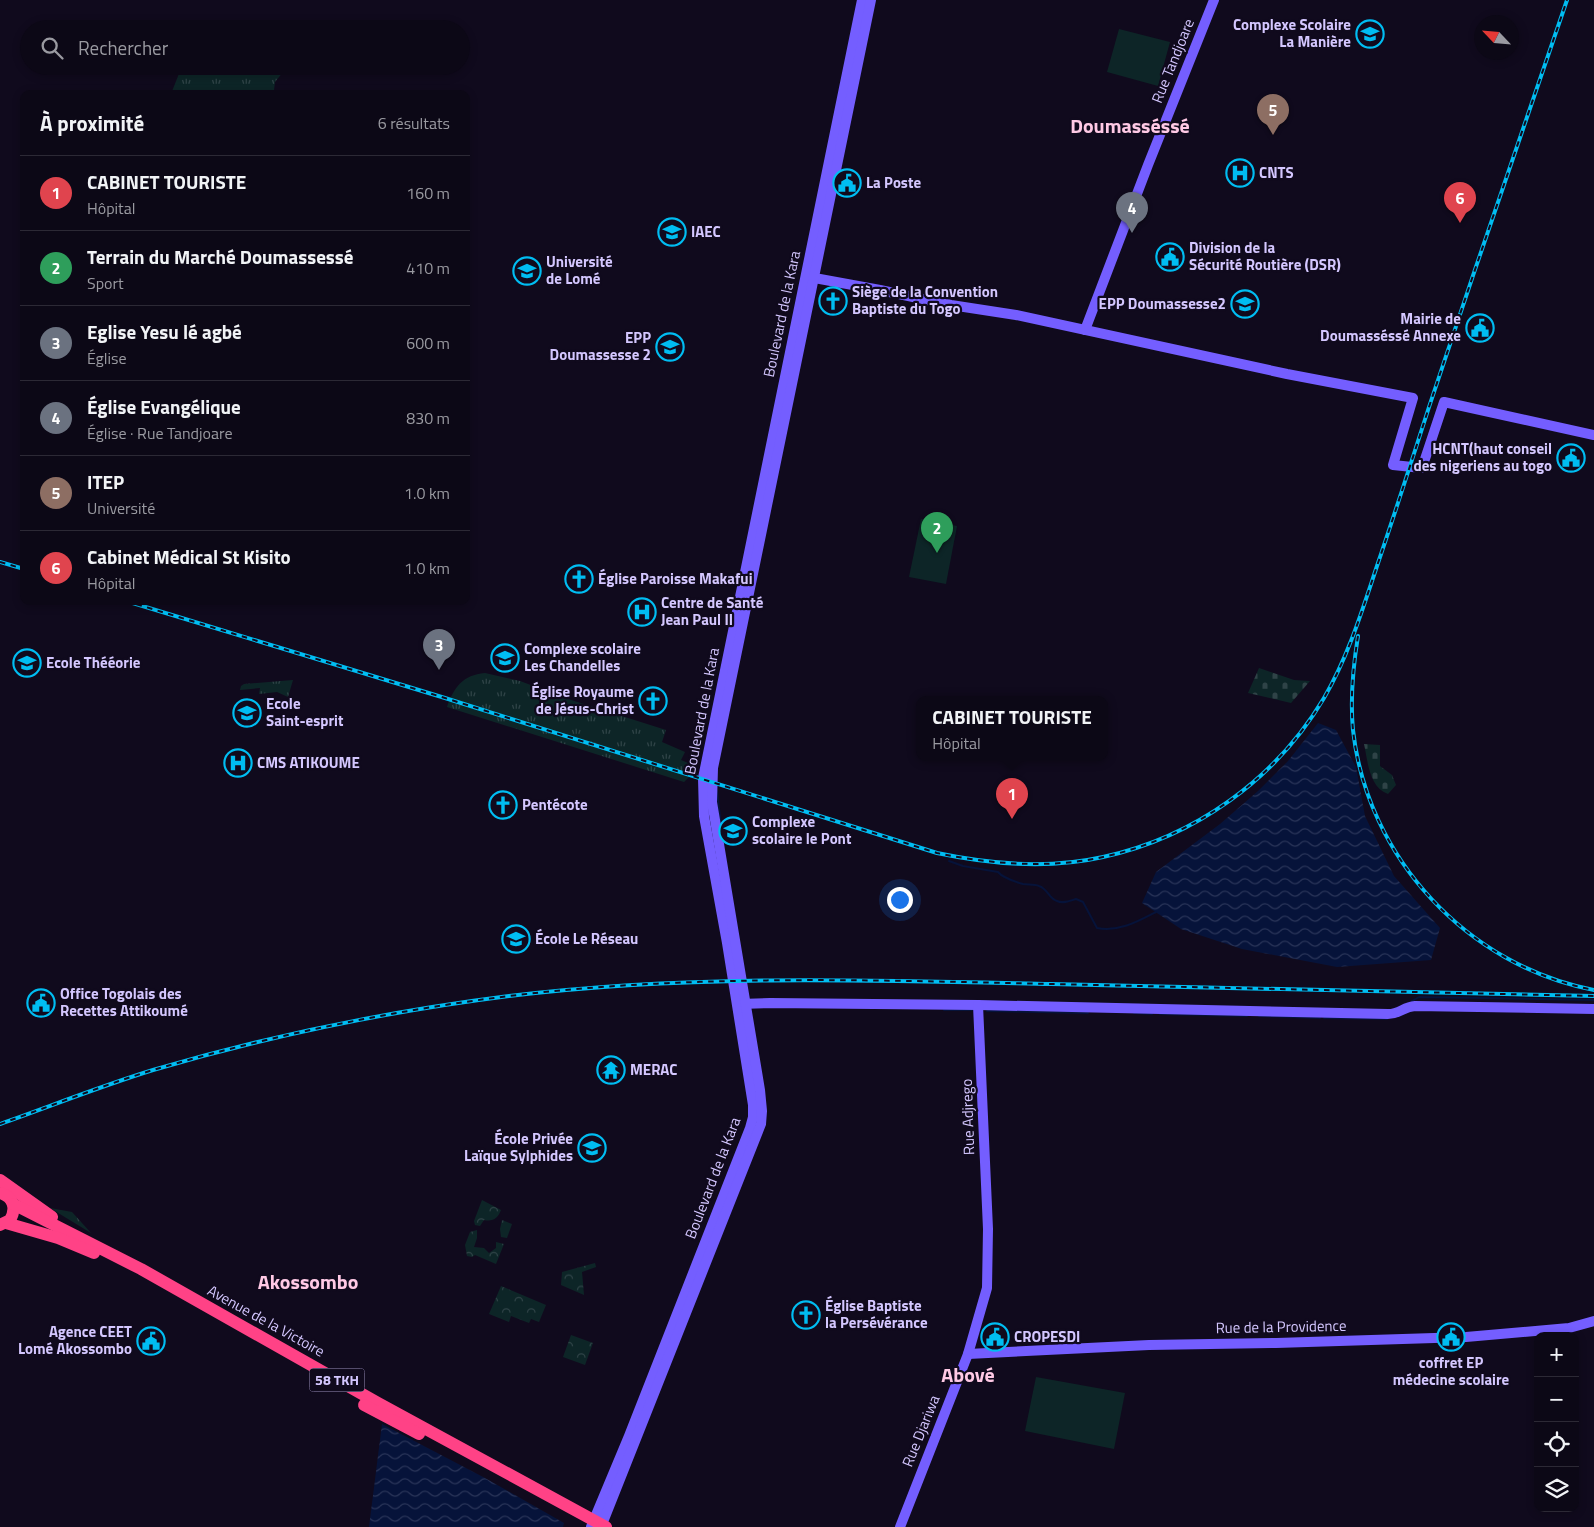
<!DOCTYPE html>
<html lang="fr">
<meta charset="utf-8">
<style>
:root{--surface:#0c0816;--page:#1a1623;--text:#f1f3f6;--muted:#9a9aa1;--line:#2c2935;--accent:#00bdf2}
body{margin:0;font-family:"Titillium Web",sans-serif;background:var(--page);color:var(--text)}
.controls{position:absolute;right:15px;bottom:15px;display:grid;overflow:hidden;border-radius:10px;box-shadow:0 2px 8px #0003}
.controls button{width:45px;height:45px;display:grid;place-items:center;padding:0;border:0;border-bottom:1px solid var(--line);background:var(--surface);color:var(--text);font:25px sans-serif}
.compass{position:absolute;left:1474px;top:15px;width:45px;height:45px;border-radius:50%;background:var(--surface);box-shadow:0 2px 8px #0003;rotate:296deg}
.you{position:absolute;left:899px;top:899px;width:18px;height:18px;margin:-12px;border:4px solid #fff;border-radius:50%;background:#1a73e8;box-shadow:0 0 0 8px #1a73e833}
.badge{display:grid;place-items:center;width:32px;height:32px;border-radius:50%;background:var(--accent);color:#fff;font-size:16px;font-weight:700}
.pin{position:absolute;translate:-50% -41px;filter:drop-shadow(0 1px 2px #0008)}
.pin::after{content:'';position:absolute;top:26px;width:18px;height:15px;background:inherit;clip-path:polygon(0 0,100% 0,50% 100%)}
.popup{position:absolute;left:916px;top:696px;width:192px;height:65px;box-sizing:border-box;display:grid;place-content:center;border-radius:10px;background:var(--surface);filter:drop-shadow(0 1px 4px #0005);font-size:16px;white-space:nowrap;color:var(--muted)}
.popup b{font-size:19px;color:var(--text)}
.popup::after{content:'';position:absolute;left:50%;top:100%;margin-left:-10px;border:10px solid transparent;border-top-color:var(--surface)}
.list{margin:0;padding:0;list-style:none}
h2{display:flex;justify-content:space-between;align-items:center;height:65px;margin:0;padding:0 20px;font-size:21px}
h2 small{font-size:16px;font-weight:400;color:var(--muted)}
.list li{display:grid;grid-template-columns:32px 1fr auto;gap:15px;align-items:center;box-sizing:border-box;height:75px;padding:0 20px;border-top:1px solid var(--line)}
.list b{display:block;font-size:19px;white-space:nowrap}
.list p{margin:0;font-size:16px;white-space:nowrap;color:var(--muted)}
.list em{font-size:16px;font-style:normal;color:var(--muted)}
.icon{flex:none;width:28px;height:28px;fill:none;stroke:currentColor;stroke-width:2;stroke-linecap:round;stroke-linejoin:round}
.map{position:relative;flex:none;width:1594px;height:1527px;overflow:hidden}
.search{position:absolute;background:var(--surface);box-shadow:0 2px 8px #0003;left:20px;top:20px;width:450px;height:55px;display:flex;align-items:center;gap:12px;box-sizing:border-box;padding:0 18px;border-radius:28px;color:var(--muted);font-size:19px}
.panel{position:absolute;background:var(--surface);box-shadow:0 2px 8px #0003;left:20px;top:90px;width:450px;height:515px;border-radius:10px}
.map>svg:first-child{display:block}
.grass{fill:url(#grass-tufts)}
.forest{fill:url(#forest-crowns)}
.cemetery{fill:url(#cemetery-stones)}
.pitch{fill:#0d2527}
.water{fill:url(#water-waves)}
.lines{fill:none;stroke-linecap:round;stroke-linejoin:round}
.stream{stroke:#06133a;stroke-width:2}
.secondary{stroke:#745eff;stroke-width:10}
.highway{stroke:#ff4286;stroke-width:12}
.rail-casing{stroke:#00bdf2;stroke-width:4}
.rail{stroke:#100a1d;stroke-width:2;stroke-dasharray:5.5;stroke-linecap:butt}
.labels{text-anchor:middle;stroke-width:4.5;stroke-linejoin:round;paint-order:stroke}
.shield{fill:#100a1d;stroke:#998ebb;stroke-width:1}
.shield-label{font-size:14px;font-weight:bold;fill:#d4c7ff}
.poi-label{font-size:15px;font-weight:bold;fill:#d4c7ff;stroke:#100a1d;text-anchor:start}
.street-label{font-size:15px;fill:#d4c7ff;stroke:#100a1d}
.district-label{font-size:20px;font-weight:bold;fill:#ffc9e5;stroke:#100a1d}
</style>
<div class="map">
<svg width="1594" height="1527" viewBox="0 0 1594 1527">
<defs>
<pattern id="grass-tufts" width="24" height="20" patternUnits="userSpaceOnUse" patternTransform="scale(1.25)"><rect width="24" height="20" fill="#0d2527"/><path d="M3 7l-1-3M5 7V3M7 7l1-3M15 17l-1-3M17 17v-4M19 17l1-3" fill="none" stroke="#2f4347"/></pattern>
<pattern id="forest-crowns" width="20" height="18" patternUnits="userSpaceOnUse" patternTransform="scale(1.25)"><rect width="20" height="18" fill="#0d2527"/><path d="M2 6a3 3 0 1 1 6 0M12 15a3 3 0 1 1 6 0" fill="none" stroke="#2f4347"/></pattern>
<pattern id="cemetery-stones" width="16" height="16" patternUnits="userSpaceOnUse" patternTransform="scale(1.25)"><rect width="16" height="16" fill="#0d2527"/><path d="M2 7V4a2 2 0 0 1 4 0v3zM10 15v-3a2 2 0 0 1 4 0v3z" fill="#2f4347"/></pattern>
<pattern id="water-waves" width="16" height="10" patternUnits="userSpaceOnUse" patternTransform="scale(1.25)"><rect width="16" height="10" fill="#06133a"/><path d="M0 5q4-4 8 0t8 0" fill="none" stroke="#293458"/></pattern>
</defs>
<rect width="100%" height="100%" fill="#100a1d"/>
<g class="grass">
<path d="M 182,66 L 233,66 L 242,71 C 259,65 267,64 283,72 L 275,82 L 274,90 L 264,94 L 171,94 Z"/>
<path d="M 485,673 L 520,681 L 568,699 L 666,730 L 662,742 L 685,752 L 681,760 L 693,765 L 689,777 L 684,782 L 447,707 C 454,687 463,675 485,673 Z"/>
<path d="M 293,680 L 288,697 L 277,692 L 259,694 L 260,688 L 240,690 L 241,686 L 244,684 Z"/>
<path d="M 50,1208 L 72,1212 L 91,1233 Z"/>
</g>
<g class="forest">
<path d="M 482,1200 L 501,1210 C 498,1218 493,1222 484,1220 L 480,1226 L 475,1225 L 474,1221 Z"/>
<path d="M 502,1220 L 512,1224 L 507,1238 L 501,1237 L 500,1229 Z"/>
<path d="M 477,1230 L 477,1238 L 474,1247 L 484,1248 L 489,1253 L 496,1248 L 496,1242 L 504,1244 L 496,1264 L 475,1255 L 472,1257 L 467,1256 L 465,1245 L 470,1232 Z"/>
<path d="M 595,1263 L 596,1267 L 582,1272 L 584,1295 L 561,1285 L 562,1272 Z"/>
<path d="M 501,1286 L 546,1305 L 539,1322 L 531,1319 L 529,1323 L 511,1316 L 509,1322 L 489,1314 Z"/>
<path d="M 571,1335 L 593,1343 L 585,1365 L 563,1357 Z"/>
</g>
<g class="cemetery">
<path d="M 1259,668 L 1294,680 L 1310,681 L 1291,703 L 1248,693 Z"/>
<path d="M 1364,744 L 1380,745 L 1380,766 L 1392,775 L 1396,785 L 1388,794 C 1369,787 1368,762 1364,744 Z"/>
</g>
<g class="pitch">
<path d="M 1119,29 L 1170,42 L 1158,86 L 1107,72 Z"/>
<path d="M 921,519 L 957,526 L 946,584 L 909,577 Z"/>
<path d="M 1036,1377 L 1125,1393 L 1114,1449 L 1025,1431 Z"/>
</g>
<g class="water">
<path d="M 1318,723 L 1336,730 L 1356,767 L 1365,816 L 1394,876 L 1440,928 L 1431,960 L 1337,967 L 1242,949 L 1181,929 L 1142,903 L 1156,872 L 1220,824 L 1258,791 L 1288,761 Z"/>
<path d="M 382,1424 L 485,1478 L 564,1523 L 563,1527 L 369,1527 Z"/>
</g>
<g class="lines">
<g class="stream">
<path d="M 717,791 L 721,826"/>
<path d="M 949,861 L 963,866 L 998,872 C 1003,878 1016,882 1023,884 C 1028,885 1034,884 1039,886 C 1048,889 1049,899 1057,901 C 1063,904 1070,901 1076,899 L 1083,902 L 1097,928 C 1119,932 1137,922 1156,912"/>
<path d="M 1412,1001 L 1419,997 L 1594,1000"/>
<path d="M 944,1010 L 972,1010"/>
<path d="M 987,1011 L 1088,1013"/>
<path d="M 1134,1013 L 1152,1014"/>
<path d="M 1160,1014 L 1247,1016"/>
<path d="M 1259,1016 L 1320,1018"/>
<path d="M 1324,1018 L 1387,1019"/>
</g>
<g class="secondary">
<path d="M 809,277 L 880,290 L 951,305 L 1016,315 L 1287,374 L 1413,398 L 1393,465 L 1422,468 L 1444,402 L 1594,435"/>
<path d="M 1085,330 L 1148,165 L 1214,0"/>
<path d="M 740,1004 L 770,1003 L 978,1005 L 1388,1014 C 1400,1014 1403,1007 1415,1006 L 1594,1009"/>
<path d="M 968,1354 L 1149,1345 L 1276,1343 L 1466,1337 L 1569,1328 L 1594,1321"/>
<path d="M 591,1527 L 629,1436 L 750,1128 L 753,1117 L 753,1105 L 727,943 L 704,816 L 703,778 L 862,0"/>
<path d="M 601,1527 L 761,1124 L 762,1111 L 760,1090 L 712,802 L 713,768 L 871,0"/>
<path d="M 900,1527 L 968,1354 L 987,1288 L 988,1229 L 978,1005"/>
</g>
<g class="highway">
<path d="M 0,1180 L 52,1217"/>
<path d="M 0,1193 C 13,1197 17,1208 10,1220 L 0,1225"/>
<path d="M 13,1204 L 141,1269 L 378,1403 L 606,1527"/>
<path d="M 6,1223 L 58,1238 L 94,1253"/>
<path d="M 364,1405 L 419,1434"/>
</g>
<g class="rail-casing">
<g id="rail">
<path d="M 0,562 L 24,569"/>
<path d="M 126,601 L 445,698 L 937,853 C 989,864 1050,869 1103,857 C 1195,837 1276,779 1324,698 C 1348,657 1362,611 1377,566 C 1395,513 1412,460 1429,407 C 1474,271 1521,135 1567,0"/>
<path d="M 1358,636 C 1353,667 1350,699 1353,730 C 1367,858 1468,966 1594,990"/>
<path d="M 0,1124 C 51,1106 101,1086 153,1070 C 269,1036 390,1011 509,996 C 689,974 871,980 1051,984 C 1232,988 1413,992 1594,996"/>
</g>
</g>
<use href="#rail" class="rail"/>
</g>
<defs>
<g id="school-ring" transform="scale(1.4375)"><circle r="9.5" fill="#100a1d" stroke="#00bdf2" stroke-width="1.5"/><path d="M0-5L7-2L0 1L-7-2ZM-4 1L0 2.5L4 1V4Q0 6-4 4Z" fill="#00bdf2"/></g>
<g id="hospital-ring" transform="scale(1.4375)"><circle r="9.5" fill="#100a1d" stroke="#00bdf2" stroke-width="1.5"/><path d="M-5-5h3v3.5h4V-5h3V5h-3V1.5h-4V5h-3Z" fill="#00bdf2"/></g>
<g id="civic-ring" transform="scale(1.4375)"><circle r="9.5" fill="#100a1d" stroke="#00bdf2" stroke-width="1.5"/><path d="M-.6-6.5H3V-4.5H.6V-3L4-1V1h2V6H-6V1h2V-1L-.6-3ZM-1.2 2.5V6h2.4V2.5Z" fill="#00bdf2"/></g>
<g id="university-ring" transform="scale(1.4375)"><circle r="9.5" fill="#100a1d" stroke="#00bdf2" stroke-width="1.5"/><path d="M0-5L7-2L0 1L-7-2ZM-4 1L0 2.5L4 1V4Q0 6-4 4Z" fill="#00bdf2"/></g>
<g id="church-ring" transform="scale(1.4375)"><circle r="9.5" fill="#100a1d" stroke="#00bdf2" stroke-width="1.5"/><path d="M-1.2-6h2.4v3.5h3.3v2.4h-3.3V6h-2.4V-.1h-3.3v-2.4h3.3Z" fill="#00bdf2"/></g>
<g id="temple-ring" transform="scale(1.4375)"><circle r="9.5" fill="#100a1d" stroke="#00bdf2" stroke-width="1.5"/><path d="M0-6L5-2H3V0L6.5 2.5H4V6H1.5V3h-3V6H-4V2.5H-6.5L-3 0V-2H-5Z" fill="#00bdf2"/></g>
</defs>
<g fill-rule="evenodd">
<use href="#school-ring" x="1370" y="34"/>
<use href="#hospital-ring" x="1240" y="173"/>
<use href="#civic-ring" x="847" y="183"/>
<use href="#university-ring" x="672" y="232"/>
<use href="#civic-ring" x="1170" y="257"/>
<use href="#university-ring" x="527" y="271"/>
<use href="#church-ring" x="833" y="301"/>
<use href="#school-ring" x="1245" y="304"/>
<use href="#civic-ring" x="1480" y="328"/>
<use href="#school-ring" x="670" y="347"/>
<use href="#civic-ring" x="1571" y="458"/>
<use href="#church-ring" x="579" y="579"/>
<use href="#hospital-ring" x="642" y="612"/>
<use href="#school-ring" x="505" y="658"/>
<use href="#school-ring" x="27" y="663"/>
<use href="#church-ring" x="653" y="701"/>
<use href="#school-ring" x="247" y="713"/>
<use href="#hospital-ring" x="238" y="763"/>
<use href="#church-ring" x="503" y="805"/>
<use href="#school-ring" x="733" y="831"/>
<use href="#school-ring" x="516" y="939"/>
<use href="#civic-ring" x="41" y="1003"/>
<use href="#temple-ring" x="611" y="1070"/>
<use href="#school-ring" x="592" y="1148"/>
<use href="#church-ring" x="806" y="1315"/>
<use href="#civic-ring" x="995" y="1337"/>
<use href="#civic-ring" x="1451" y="1337"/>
<use href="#civic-ring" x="151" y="1341"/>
</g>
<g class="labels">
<rect class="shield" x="309.5" y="1368.5" width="55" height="23" rx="4"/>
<g class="shield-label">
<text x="337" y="1385">58 TKH</text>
</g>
<g class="poi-label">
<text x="1351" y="30" text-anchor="end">Complexe Scolaire<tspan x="1351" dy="17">La Manière</tspan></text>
<text x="1259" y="178">CNTS</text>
<text x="866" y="188">La Poste</text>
<text x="691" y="237">IAEC</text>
<text x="1189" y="253">Division de la<tspan x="1189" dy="17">Sécurité Routière (DSR)</tspan></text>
<text x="546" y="267">Université<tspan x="546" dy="17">de Lomé</tspan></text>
<text x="852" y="297">Siège de la Convention<tspan x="852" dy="17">Baptiste du Togo</tspan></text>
<text x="1226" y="309" text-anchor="end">EPP Doumassesse2</text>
<text x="1461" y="324" text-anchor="end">Mairie de<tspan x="1461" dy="17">Doumasséssé Annexe</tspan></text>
<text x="651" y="343" text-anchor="end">EPP<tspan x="651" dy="17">Doumassesse 2</tspan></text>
<text x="1552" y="454" text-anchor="end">HCNT(haut conseil<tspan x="1552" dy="17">des nigeriens au togo</tspan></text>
<text x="598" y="584">Église Paroisse Makafui</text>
<text x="661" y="608">Centre de Santé<tspan x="661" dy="17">Jean Paul II</tspan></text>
<text x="524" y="654">Complexe scolaire<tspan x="524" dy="17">Les Chandelles</tspan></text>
<text x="46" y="668">Ecole Thééorie</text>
<text x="634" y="697" text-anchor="end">Église Royaume<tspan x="634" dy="17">de Jésus-Christ</tspan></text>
<text x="266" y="709">Ecole<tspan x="266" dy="17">Saint-esprit</tspan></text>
<text x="257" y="768">CMS ATIKOUME</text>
<text x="522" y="810">Pentécote</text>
<text x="752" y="827">Complexe<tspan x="752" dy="17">scolaire le Pont</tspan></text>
<text x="535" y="944">École Le Réseau</text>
<text x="60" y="999">Office Togolais des<tspan x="60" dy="17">Recettes Attikoumé</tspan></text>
<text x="630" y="1075">MERAC</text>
<text x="573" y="1144" text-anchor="end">École Privée<tspan x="573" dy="17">Laïque Sylphides</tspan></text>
<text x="825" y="1311">Église Baptiste<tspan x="825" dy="17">la Persévérance</tspan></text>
<text x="132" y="1337" text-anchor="end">Agence CEET<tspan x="132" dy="17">Lomé Akossombo</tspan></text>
<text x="1014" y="1342">CROPESDI</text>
<text x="1451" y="1368" text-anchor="middle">coffret EP<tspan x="1451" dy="17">médecine scolaire</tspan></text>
</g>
<g class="street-label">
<text transform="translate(1173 61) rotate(-68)" y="5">Rue Tandjoare</text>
<text transform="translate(782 314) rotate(-78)" y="5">Boulevard de la Kara</text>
<text transform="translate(702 711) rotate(-79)" y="5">Boulevard de la Kara</text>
<text transform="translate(968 1117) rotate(-92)" y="5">Rue Adjrego</text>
<text transform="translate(713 1178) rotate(-69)" y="5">Boulevard de la Kara</text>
<text transform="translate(266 1321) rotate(29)" y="5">Avenue de la Victoire</text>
<text transform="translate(1281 1327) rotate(-1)" y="5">Rue de la Providence</text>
<text transform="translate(921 1431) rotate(-68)" y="5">Rue Djariwa</text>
</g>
<g class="district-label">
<text x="1130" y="133">Doumasséssé</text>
<text x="308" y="1289">Akossombo</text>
<text x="968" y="1382">Abové</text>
</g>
</g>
</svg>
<div class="controls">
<button>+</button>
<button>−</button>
<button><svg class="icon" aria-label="locate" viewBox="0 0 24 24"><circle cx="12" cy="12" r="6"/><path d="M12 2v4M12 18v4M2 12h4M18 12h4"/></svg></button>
<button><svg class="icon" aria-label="layers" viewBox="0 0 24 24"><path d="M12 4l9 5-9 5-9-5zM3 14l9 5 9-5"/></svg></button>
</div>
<svg class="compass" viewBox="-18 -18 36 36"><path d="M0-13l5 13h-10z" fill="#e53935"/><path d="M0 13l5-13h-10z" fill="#9a9aa1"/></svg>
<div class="you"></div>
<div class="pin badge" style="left:1012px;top:819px;background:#e0444e">1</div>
<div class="popup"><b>CABINET TOURISTE</b>Hôpital</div>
<div class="pin badge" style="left:937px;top:553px;background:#2e9e5b">2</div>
<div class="pin badge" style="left:439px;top:670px;background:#6b7280">3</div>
<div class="pin badge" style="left:1132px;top:233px;background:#6b7280">4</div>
<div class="pin badge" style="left:1273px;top:135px;background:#8d6e63">5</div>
<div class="pin badge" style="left:1460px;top:223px;background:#e0444e">6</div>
<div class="search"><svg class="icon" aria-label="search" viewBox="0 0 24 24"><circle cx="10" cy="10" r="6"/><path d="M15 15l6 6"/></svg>Rechercher</div>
<section class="panel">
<h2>À proximité<small>6 résultats</small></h2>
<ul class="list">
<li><span class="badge" style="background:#e0444e">1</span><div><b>CABINET TOURISTE</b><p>Hôpital</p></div><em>160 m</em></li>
<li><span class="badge" style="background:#2e9e5b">2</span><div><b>Terrain du Marché Doumassessé</b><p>Sport</p></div><em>410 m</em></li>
<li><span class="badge" style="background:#6b7280">3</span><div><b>Eglise Yesu lé agbé</b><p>Église</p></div><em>600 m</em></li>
<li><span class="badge" style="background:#6b7280">4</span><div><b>Église Evangélique</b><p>Église · Rue Tandjoare</p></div><em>830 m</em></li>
<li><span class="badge" style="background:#8d6e63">5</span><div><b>ITEP</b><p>Université</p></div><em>1.0 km</em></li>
<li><span class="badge" style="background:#e0444e">6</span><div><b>Cabinet Médical St Kisito</b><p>Hôpital</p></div><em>1.0 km</em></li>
</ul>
</section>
</div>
